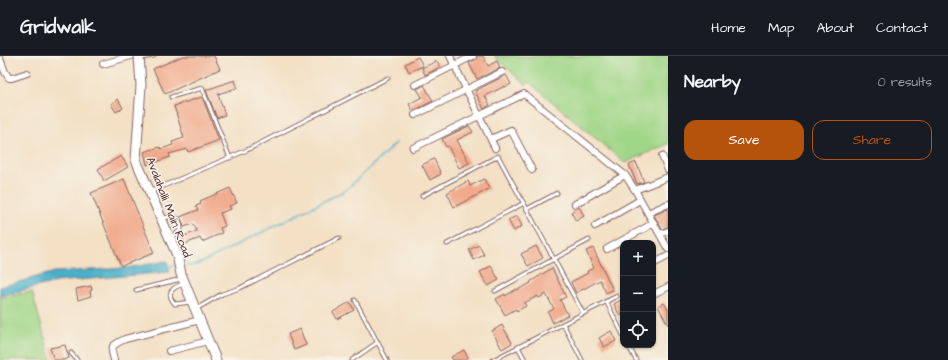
<!DOCTYPE html>
<meta charset="utf-8">
<style>
:root{--surface:#171b24;--page:#20242c;--text:#f1f3f6;--muted:#9ea1a6;--line:#363941;--accent:#b45309}
body{margin:0;font-family:"Architects Daughter",sans-serif;background:var(--page);color:var(--text)}
.controls{position:absolute;right:12px;bottom:12px;display:grid;overflow:hidden;border-radius:8px;box-shadow:0 1px 3px #0004}
.controls button{width:36px;height:36px;display:grid;place-items:center;padding:0;border:0;border-bottom:1px solid var(--line);background:var(--surface);color:var(--text);font:20px sans-serif}
.list{margin:0;padding:0;list-style:none}
h2{display:flex;justify-content:space-between;align-items:center;height:52px;margin:0;padding:0 16px;font-size:17px}
h2 small{font-size:13px;font-weight:400;color:var(--muted)}
.actions{display:flex;gap:8px;padding:12px 16px}
.actions a{flex:1;padding:9px 0;border:1px solid var(--accent);border-radius:12px;text-align:center;font-size:14px;color:var(--accent)}
.actions .main{background:var(--accent);color:#fff}
.icon{flex:none;width:22px;height:22px;fill:none;stroke:currentColor;stroke-width:2;stroke-linecap:round;stroke-linejoin:round}
.map{position:relative;flex:none;width:668px;height:304px;overflow:hidden}
header{display:flex;align-items:center;gap:24px;box-sizing:border-box;height:56px;padding:0 20px;background:var(--surface);border-bottom:1px solid var(--line)}
header strong{font-size:19px}
nav{display:flex;gap:22px;margin-inline-start:auto;font-size:14px}
main{display:flex}
aside{flex:1;background:var(--surface)}
.map>svg:first-child{display:block}
.green{fill:#a0d687;stroke:#757a59}
.water{fill:#49b0c9;stroke:#4a687a}
.lines{fill:none;stroke-linecap:round;stroke-linejoin:round}
.stream{stroke:#49b0c9;stroke-width:1.5}
.building{fill:#f1aa8c}
.service-casing{stroke:#856361;stroke-width:5}
.minor-casing{stroke:#856361;stroke-width:8}
.secondary-casing{stroke:#856361;stroke-width:11}
.service{stroke:#fff;stroke-width:3}
.minor{stroke:#fff;stroke-width:6}
.secondary{stroke:#fff;stroke-width:9}
.labels{text-anchor:middle;stroke-width:3;stroke-linejoin:round;paint-order:stroke}
.street-label{font-size:12px;fill:#4a1f2b;stroke:#f7f3e8}
</style>
<header>
<strong>Gridwalk</strong>
<nav><a>Home</a><a>Map</a><a>About</a><a>Contact</a></nav>
</header>
<main>
<div class="map">
<svg width="668" height="304" viewBox="0 0 668 304">
<rect width="100%" height="100%" fill="#f7f3e8"/>
<filter id="ink" filterUnits="userSpaceOnUse"><feTurbulence type="fractalNoise" baseFrequency=".025" numOctaves="2"/><feDisplacementMap in="SourceGraphic" scale="8" xChannelSelector="R" yChannelSelector="G"/><feConvolveMatrix kernelMatrix="1 2 1 2 8 2 1 2 1" color-interpolation-filters="sRGB"/></filter>
<filter id="wash" filterUnits="userSpaceOnUse"><feTurbulence type="fractalNoise" baseFrequency=".012" numOctaves="4" result="noise"/><feDisplacementMap in="SourceGraphic" scale="16" xChannelSelector="R" yChannelSelector="G"/><feGaussianBlur stdDeviation="0.9" result="paint"/><feColorMatrix in="noise" values="0 0 0 0 0 0 0 0 0 0 0 0 0 0 0 0 0 1.4 0 .05"/><feComposite in="paint" operator="in"/></filter>
<g filter="url(#wash)">
<rect width="100%" height="100%" fill="#f3e0c5"/>
<g class="green">
<path d="M 494,0 L 668,0 L 668,88 L 625,107 L 529,26 L 526,29 Z"/>
<path d="M 32,236 L 51,304 L 0,304 L 0,242 Z"/>
</g>
<path class="water" d="M 167,205 L 170,216 L 56,226 L 0,240 L 0,231 L 55,216 L 126,212 Z"/>
<g class="lines">
<g class="stream">
<path d="M 166,210 L 177,210"/>
<path d="M 182,210 L 197,209 L 346,134 L 396,87"/>
</g>
</g>
<g id="blocks">
<g class="building">
<path d="M 183,0 L 214,0 L 220,13 L 165,38 L 153,13 Z"/>
<path d="M 477,0 L 483,0 L 488,10 L 497,5 L 500,12 L 477,23 L 469,7 L 475,4 Z"/>
<path d="M 418,1 L 423,10 L 409,16 L 405,8 Z"/>
<path d="M 437,5 L 440,11 L 425,19 L 422,12 Z"/>
<path d="M 506,19 L 511,28 L 505,31 L 505,30 L 485,40 L 490,49 L 484,53 L 475,35 Z"/>
<path d="M 235,24 L 237,32 L 218,38 L 225,59 L 217,62 L 206,34 Z"/>
<path d="M 424,29 L 433,45 L 413,55 L 409,48 L 422,41 L 417,33 Z"/>
<path d="M 202,41 L 219,84 L 188,96 L 187,93 L 169,98 L 170,101 L 147,109 L 144,96 L 160,91 L 161,93 L 173,89 L 172,86 L 184,82 L 174,50 Z"/>
<path d="M 118,43 L 123,52 L 116,56 L 111,48 Z"/>
<path d="M 469,70 L 473,76 L 457,84 L 469,107 L 459,112 L 448,90 L 446,91 L 442,83 Z"/>
<path d="M 121,100 L 128,111 L 104,125 L 98,113 Z"/>
<path d="M 434,103 L 441,118 L 430,124 L 422,109 Z"/>
<path d="M 636,106 L 644,126 L 637,128 L 629,109 Z"/>
<path d="M 124,123 L 154,197 L 121,210 L 91,137 Z"/>
<path d="M 484,123 L 489,133 L 454,151 L 447,137 L 468,125 L 470,130 Z"/>
<path d="M 230,132 L 237,147 L 229,150 L 231,153 L 220,157 L 225,170 L 220,172 L 222,177 L 202,186 L 200,182 L 185,188 L 182,181 L 197,175 L 193,168 L 184,171 L 182,165 L 180,161 L 198,154 L 196,150 L 201,148 L 200,145 Z"/>
<path d="M 579,151 L 584,160 L 576,165 L 571,156 Z"/>
<path d="M 668,153 L 668,171 L 662,173 L 654,159 Z"/>
<path d="M 517,160 L 522,170 L 514,175 L 508,164 Z"/>
<path d="M 479,189 L 484,199 L 474,204 L 469,194 Z"/>
<path d="M 536,190 L 543,202 L 528,210 L 521,198 Z"/>
<path d="M 593,192 L 613,234 L 606,237 L 600,224 L 576,237 L 571,226 L 588,217 L 587,215 L 594,212 L 586,195 Z"/>
<path d="M 491,210 L 499,224 L 488,230 L 480,216 Z"/>
<path d="M 552,212 L 566,241 L 560,244 L 568,259 L 553,267 L 548,256 L 554,253 L 546,238 L 539,242 L 538,240 L 524,247 L 526,250 L 517,255 L 516,253 L 505,259 L 496,243 L 505,238 L 505,240 L 517,233 L 517,234 L 531,227 L 530,226 Z"/>
<path d="M 91,230 L 92,234 L 90,235 L 91,240 L 78,244 L 76,233 Z"/>
<path d="M 623,243 L 623,258 L 620,260 L 614,248 Z"/>
<path d="M 350,246 L 354,254 L 337,263 L 333,256 Z"/>
<path d="M 664,247 L 668,253 L 668,269 L 658,250 Z"/>
<path d="M 502,269 L 512,287 L 502,293 L 492,275 Z"/>
<path d="M 300,273 L 306,289 L 294,294 L 288,278 Z"/>
<path d="M 611,275 L 616,285 L 604,291 L 599,282 Z"/>
<path d="M 65,289 L 69,302 L 63,304 L 54,304 L 50,292 Z"/>
<path d="M 464,294 L 469,304 L 453,304 L 451,301 Z"/>
</g>
</g>
</g>
<g filter="url(#ink)">
<use href="#blocks" fill-opacity="0" stroke="#856361" stroke-width="1"/>
<g class="lines">
<g class="service-casing">
<g id="service">
<path d="M 141,2 L 154,0"/>
<path d="M 171,41 L 202,32 L 230,102"/>
<path d="M 152,135 L 247,94 L 388,22"/>
<path d="M 422,140 L 498,100 L 583,257"/>
<path d="M 527,153 L 557,137"/>
<path d="M 163,162 C 173,160 181,160 181,173 L 171,183"/>
<path d="M 447,188 L 524,147"/>
<path d="M 183,228 C 172,232 165,237 175,248 L 191,246"/>
<path d="M 136,234 L 169,226 L 181,223"/>
<path d="M 495,235 L 589,184"/>
<path d="M 355,244 L 387,304"/>
<path d="M 606,245 L 623,279"/>
<path d="M 196,253 L 222,238 L 240,232 L 339,182"/>
<path d="M 563,268 L 582,304"/>
<path d="M 628,289 L 636,304"/>
<path d="M 518,291 L 525,304"/>
<path d="M 71,297 L 77,304"/>
<path d="M 352,304 L 378,286"/>
<path d="M 493,304 L 617,240"/>
</g>
</g>
<g class="minor-casing">
<g id="minor">
<path d="M 450,0 L 495,92"/>
<path d="M 0,3 L 5,16 L 9,22 L 12,22 L 27,17"/>
<path d="M 103,8 L 131,0"/>
<path d="M 415,29 L 473,0"/>
<path d="M 415,59 L 502,16"/>
<path d="M 491,83 L 511,74 L 532,114"/>
<path d="M 413,92 L 524,38 L 625,119 L 575,148"/>
<path d="M 662,100 L 668,114"/>
<path d="M 625,119 L 635,134 L 668,193"/>
<path d="M 635,134 L 668,121"/>
<path d="M 648,157 L 668,148"/>
<path d="M 595,170 L 640,144"/>
<path d="M 660,178 L 668,175"/>
<path d="M 607,193 L 654,167"/>
<path d="M 653,208 L 668,200"/>
<path d="M 653,238 L 668,231"/>
<path d="M 169,295 L 208,285"/>
<path d="M 114,304 L 112,296 L 113,290 L 119,286 L 125,283 L 200,264"/>
</g>
</g>
<g class="secondary-casing">
<path id="secondary" d="M 139,0 L 141,29 L 136,104 L 177,199 L 181,218 L 216,304"/>
</g>
<use href="#service" class="service"/>
<use href="#minor" class="minor"/>
<use href="#secondary" class="secondary"/>
</g>
</g>
<g class="labels">
<g class="street-label">
<text transform="translate(169 151) rotate(69)" y="4">Avalahalli Main Road</text>
</g>
</g>
</svg>
<div class="controls">
<button>+</button>
<button>−</button>
<button><svg class="icon" aria-label="locate" viewBox="0 0 24 24"><circle cx="12" cy="12" r="6"/><path d="M12 2v4M12 18v4M2 12h4M18 12h4"/></svg></button>
</div>
</div>
<aside>
<h2>Nearby<small>0 results</small></h2>
<ul class="list">
</ul>
<div class="actions"><a class="main">Save</a><a>Share</a></div>
</aside>
</main>
